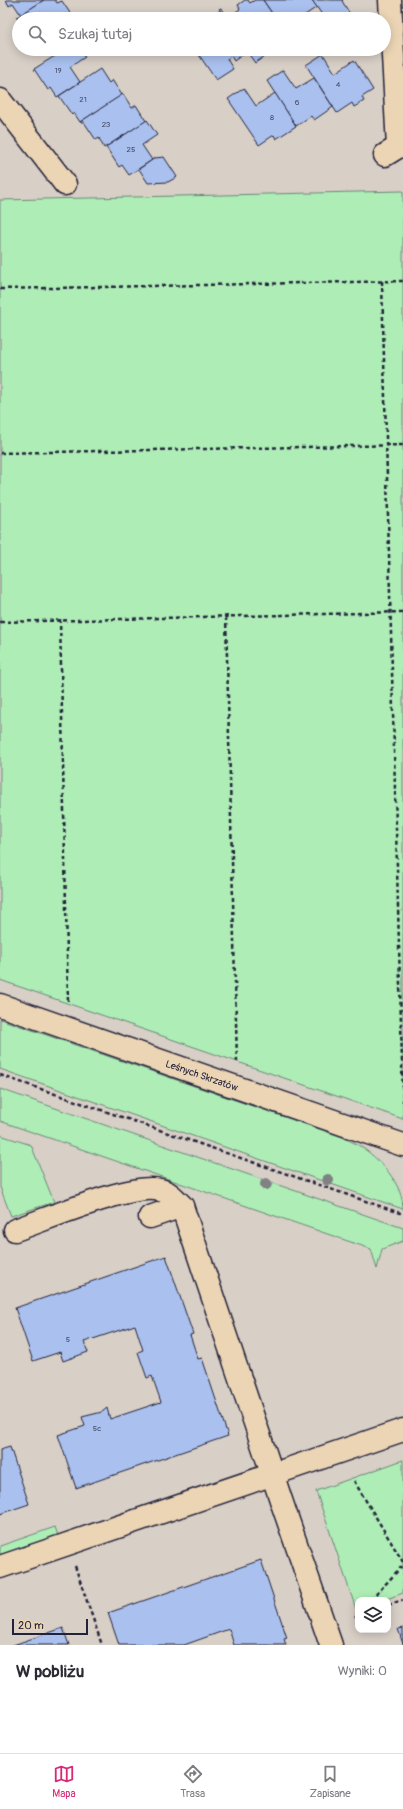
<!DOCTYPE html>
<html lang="pl">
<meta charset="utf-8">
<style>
:root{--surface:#fff;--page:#f2f2f3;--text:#2b2b33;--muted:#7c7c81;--line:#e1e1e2;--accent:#db2777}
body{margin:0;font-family:Pangolin,sans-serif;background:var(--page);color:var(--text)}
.controls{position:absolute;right:12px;bottom:12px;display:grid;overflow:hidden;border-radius:8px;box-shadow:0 2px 10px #0003}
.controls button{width:36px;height:36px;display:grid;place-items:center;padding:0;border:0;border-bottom:1px solid var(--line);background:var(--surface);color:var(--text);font:20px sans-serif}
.scale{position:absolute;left:12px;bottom:10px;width:76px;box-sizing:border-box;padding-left:4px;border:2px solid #22223b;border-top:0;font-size:11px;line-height:14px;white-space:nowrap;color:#22223b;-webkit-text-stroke:3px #ecd5b5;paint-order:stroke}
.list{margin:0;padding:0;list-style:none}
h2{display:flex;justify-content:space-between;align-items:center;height:52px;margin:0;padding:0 16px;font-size:17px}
h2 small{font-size:13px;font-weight:400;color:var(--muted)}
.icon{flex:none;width:22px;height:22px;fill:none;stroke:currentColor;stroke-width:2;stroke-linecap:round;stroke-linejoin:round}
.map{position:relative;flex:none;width:403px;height:1645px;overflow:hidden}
.search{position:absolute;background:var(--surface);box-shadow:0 2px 10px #0003;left:12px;right:12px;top:12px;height:44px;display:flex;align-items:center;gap:10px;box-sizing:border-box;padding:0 14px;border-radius:22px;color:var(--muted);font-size:15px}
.sheet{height:108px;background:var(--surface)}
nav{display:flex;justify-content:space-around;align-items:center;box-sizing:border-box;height:56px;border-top:1px solid var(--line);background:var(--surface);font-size:11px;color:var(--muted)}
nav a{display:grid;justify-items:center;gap:2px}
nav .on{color:var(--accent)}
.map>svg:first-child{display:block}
.green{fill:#aeeeb6;stroke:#688878}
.building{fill:#aac1ef;stroke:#22223b}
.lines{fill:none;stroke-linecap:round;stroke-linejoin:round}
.minor-casing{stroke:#22223b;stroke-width:25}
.path{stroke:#22223b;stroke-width:2.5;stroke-dasharray:4 3;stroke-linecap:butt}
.minor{stroke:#ecd5b5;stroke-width:22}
.tree{fill:#7f8183}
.labels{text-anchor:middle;stroke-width:4;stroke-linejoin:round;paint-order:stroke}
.number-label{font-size:8px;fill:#444a68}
.street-label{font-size:10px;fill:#22223b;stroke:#ecd5b5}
</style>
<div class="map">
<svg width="403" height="1645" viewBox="0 0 403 1645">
<rect width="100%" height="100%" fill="#d8cfc6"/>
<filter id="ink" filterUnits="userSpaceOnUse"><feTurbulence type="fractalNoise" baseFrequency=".025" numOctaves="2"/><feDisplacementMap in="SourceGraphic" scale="8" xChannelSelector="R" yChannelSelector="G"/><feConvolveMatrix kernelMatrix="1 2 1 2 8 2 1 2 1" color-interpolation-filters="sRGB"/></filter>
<g filter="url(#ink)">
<g class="green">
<path d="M 403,191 L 403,1119 L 0,980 L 0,200 Z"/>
<path d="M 0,1019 L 342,1137 C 350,1141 360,1145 367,1151 C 384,1164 403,1186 403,1209 L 0,1069 Z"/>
<path d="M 0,1089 L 403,1228 L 403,1241 L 382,1249 L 377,1269 L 371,1249 L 0,1121 Z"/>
<path d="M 0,1135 L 31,1145 L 54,1202 L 11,1216 L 0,1187 Z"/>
<path d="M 403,1460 L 403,1593 L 384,1600 L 358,1600 L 358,1609 L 356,1609 L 316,1491 Z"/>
<path d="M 55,1527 L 58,1536 L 0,1557 L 0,1546 Z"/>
</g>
<g class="building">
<path d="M 6,0 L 44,0 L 21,15 L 13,3 L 9,6 Z"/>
<path d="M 44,0 L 55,0 L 57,3 L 62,1 L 72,16 L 68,19 L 19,20 L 17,17 Z"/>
<path d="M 245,0 L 248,0 L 250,3 L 255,0 L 263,0 L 276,19 L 226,19 L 219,9 L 221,8 L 227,18 L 240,9 L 238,5 Z"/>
<path d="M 263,0 L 312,0 L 317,7 L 299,19 L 276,19 Z"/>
<path d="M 312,0 L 343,0 L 342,1 L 353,19 L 325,19 Z"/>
<path d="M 220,11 L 226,19 L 200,19 L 209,13 L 211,16 Z"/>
<path d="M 66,49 L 80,49 L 85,57 L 70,67 L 80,82 L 57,97 L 51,88 L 48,90 L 34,69 Z"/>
<path d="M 195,49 L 245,49 L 247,51 L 234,61 L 231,56 L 227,59 L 233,69 L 216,80 Z"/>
<path d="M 245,49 L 270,49 L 271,52 L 255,63 Z"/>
<path d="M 323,54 L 335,73 L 354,60 L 373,90 L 362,97 L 364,101 L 354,107 L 352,103 L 337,113 L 306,65 Z"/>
<path d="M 100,69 L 109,83 L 112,80 L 122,95 L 80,122 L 74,113 L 72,115 L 59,96 Z"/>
<path d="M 283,70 L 296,89 L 314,78 L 333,107 L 314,120 L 311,116 L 296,126 L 267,81 Z"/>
<path d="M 244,88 L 256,106 L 275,93 L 296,126 L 276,139 L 274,135 L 259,145 L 228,99 Z"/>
<path d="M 123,94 L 132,108 L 136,105 L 146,121 L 104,148 L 99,138 L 96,140 L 84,122 L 80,122 Z"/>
<path d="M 147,120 L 157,135 L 142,145 L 152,160 L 129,175 L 122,165 L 119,167 L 106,147 Z"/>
<path d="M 164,157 L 177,177 L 168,182 L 148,183 L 139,169 L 155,158 Z"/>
<path d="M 166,1256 L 193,1334 L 190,1335 L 198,1359 L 202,1358 L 228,1436 L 76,1488 L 58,1435 L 85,1426 L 82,1417 L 102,1412 L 107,1408 L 110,1419 L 161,1402 L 152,1376 L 147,1378 L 138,1352 L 143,1350 L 135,1325 L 84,1342 L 88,1352 L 63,1361 L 60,1352 L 33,1361 L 15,1308 Z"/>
<path d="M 10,1447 L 29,1504 L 0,1514 L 0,1450 Z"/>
<path d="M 261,1560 L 287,1638 L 284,1639 L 286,1645 L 234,1645 L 229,1629 L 184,1645 L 119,1645 L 108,1613 Z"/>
<path d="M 63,1628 L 69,1645 L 13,1645 Z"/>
<path d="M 403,1628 L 403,1644 L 398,1629 Z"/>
</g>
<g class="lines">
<g class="minor-casing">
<g id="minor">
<path d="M 0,100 L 65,184"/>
<path d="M 385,155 L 398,147 L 390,0"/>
<path d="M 0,1005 L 403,1145"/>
<path d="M 150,1217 L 182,1206 L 283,1506 L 331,1645"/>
<path d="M 15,1230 C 45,1220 133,1182 160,1190 C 170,1192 175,1199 182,1206"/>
<path d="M 0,1567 L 403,1430"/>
</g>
</g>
<g class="path">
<path d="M 382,281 L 403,1102"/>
<path d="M 0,289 L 403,281"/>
<path d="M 0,453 L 403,445"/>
<path d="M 226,617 L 237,1062"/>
<path d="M 60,619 L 68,1003"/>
<path d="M 0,622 L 403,612"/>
<path d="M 0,1075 L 403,1214"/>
<path d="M 354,1481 L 403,1562"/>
<path d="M 75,1566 L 102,1645"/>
<path d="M 371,1600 L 403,1565"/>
<path d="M 388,1605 L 403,1600"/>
<path d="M 355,1617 L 358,1614"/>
</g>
<use href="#minor" class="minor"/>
</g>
<g class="tree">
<circle cx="328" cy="1180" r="6"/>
<circle cx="266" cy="1184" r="6"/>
</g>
</g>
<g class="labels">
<g class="number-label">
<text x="58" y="73">19</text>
<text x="338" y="87">4</text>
<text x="83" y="102">21</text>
<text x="297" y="105">6</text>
<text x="272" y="120">8</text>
<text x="106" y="127">23</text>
<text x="131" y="152">25</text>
<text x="68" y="1342">5</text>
<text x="97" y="1431">5c</text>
</g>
<g class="street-label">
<text transform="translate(202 1075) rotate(19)" y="4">Leśnych Skrzatów</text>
</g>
</g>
</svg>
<div class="controls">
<button><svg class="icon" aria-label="layers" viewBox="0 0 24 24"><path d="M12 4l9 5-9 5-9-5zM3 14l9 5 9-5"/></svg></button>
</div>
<div class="scale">20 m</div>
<div class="search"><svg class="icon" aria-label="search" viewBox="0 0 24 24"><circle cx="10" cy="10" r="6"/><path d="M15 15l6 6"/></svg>Szukaj tutaj</div>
</div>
<section class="sheet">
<h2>W pobliżu<small>Wyniki: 0</small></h2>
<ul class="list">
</ul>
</section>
<nav>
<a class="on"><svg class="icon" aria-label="map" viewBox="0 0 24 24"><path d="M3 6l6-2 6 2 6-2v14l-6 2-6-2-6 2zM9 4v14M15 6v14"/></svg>Mapa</a>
<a><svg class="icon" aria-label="directions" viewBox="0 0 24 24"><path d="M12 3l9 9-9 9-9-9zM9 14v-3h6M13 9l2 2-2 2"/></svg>Trasa</a>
<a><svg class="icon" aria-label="saved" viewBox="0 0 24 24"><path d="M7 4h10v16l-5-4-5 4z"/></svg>Zapisane</a>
</nav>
